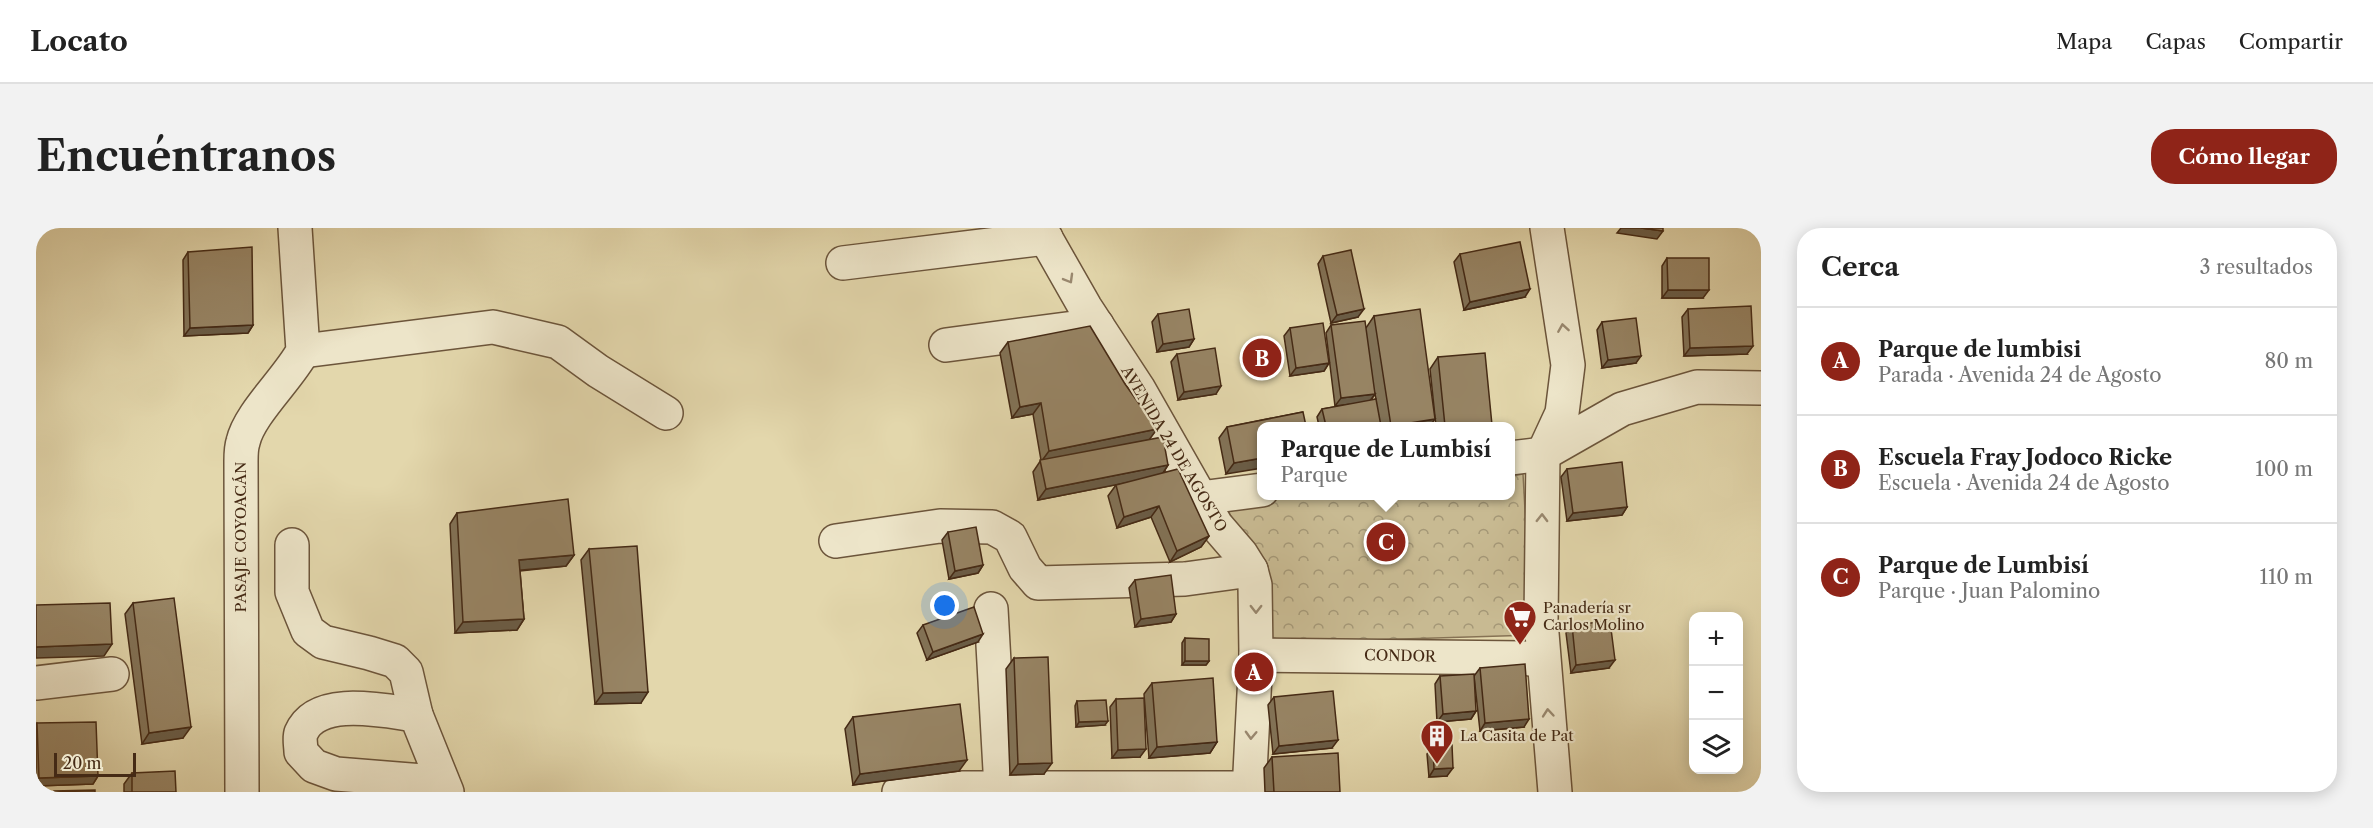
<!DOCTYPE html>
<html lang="es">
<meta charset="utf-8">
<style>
:root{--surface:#fff;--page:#f2f2f2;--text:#222;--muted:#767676;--line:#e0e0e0;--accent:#8f2418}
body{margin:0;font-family:"Libre Caslon Text",serif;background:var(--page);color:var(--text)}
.controls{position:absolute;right:18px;bottom:18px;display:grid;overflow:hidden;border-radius:12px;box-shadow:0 3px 15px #0003}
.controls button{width:54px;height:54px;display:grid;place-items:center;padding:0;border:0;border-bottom:2px solid var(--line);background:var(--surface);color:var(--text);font:30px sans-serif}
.scale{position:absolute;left:18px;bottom:15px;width:82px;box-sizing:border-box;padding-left:6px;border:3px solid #452a15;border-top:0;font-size:16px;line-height:21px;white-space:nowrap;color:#452a15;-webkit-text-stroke:4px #ede5c9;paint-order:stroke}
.you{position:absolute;left:909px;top:378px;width:21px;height:21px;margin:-15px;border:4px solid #fff;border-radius:50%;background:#1a73e8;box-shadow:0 0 0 9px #1a73e833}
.badge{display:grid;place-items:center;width:39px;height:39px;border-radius:50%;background:var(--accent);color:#fff;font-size:20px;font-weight:700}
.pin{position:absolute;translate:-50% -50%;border:3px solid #fff;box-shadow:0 2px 6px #0006}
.popup{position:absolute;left:1221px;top:194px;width:258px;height:78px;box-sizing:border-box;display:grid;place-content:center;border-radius:12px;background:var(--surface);filter:drop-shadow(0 2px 4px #0005);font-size:20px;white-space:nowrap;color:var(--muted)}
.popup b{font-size:22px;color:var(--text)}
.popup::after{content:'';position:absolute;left:50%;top:100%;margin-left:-12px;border:12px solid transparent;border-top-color:var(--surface)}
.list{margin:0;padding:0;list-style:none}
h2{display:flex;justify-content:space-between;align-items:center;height:78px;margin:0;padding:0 24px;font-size:26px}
h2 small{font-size:20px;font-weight:400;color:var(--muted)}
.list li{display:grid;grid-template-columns:39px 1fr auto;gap:18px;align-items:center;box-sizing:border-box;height:108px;padding:0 24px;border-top:2px solid var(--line)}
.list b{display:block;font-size:22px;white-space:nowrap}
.list p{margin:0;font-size:20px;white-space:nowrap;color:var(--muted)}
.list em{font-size:20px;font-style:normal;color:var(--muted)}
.icon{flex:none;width:33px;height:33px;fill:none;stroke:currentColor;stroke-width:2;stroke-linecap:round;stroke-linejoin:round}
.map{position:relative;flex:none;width:1725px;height:564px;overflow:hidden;border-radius:24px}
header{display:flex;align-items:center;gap:36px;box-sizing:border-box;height:84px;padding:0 30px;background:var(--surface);border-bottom:2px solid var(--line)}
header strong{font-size:28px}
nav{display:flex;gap:33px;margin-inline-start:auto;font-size:21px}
.intro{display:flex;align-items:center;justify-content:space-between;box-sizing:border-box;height:144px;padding:0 36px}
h1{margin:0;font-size:42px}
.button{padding:15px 27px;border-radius:24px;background:var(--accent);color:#fff;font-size:21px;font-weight:700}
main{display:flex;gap:36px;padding:0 36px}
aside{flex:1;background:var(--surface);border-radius:24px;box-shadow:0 3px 15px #0003}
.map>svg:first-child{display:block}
.park{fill:url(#park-crowns);stroke:#867254;stroke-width:1.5}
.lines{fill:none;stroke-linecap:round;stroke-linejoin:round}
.minor-casing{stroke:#6c553b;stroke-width:36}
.minor{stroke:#ede5c9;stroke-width:33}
.wall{fill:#827256;stroke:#452a15;stroke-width:1.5;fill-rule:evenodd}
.shaded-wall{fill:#6a5c46;stroke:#452a15;stroke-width:1.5}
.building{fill:#978464;stroke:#452a15;stroke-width:1.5}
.oneway{stroke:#99886f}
.labels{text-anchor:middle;stroke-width:4.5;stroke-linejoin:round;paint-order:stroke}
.street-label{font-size:15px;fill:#452a15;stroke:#ede5c9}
.poi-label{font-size:15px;fill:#452a15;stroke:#ede5c9;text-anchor:start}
</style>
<header>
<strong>Locato</strong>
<nav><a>Mapa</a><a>Capas</a><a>Compartir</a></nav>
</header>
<div class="intro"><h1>Encuéntranos</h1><a class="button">Cómo llegar</a></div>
<main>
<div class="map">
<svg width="1725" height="564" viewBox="0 0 1725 564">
<defs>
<pattern id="park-crowns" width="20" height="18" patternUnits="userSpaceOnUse" patternTransform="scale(1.5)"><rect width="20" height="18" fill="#c8ba92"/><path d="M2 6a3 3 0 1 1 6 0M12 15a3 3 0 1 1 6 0" fill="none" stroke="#a49776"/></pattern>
</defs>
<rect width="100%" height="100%" fill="#e3d7ac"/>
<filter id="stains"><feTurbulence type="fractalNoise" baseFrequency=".00333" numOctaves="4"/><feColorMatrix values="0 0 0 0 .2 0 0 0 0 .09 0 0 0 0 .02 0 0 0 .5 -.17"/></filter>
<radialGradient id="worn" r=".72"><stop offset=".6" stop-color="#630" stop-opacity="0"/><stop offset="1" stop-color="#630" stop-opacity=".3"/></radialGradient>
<path class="park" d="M 1487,246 L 1496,407 L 1230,415 L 1233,359 L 1184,268 L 1474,268 L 1475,248 Z"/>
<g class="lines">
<g class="minor-casing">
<g id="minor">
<path d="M 1004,0 L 1049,79 L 1102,160 L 1180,297 L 1205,326 L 1215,342 L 1219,357 L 1220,427 L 1213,564"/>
<path d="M 1511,0 L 1532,137 L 1526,185 L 1507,226 L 1505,393 L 1519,564"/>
<path d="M 807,35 L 1010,10"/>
<path d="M 910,117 L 1061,97"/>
<path d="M 267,123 L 457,99 L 522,114 L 562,143 L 630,185"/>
<path d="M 1474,230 L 1507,226 L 1586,181 L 1661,159 L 1725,160"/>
<path d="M 1164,270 L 1226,262"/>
<path d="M 800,313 L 904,298 L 956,299 L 974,309 L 989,340 L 1002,355 L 1149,351 L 1215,342"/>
<path d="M 256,317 L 256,364 L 272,403 L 287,414 L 333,425 L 359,433 L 370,444 L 380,487"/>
<path d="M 955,381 L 965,560"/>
<path d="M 1220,427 L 1488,430 L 1507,433"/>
<path d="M 0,455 L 76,446"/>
<path d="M 206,564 L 205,233 C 205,227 205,220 207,214 C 213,186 252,151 267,123 L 259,0"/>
<path d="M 408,564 L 387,553 L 300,546 L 278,538 L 265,524 C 265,518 263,510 265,505 C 281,467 349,483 380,487 L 411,564"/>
<path d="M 863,564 L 872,560 L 1213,560"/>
</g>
</g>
<use href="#minor" class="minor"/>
</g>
<g class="wall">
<path d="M 152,24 L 217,97 L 212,105 L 148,108 L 147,32 Z"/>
<path d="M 1424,26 L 1489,69 L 1428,82 L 1418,34 Z"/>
<path d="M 1287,28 L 1322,89 L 1295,95 L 1282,36 Z"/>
<path d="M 1631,30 L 1667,70 L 1626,70 L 1626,38 Z"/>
<path d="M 1652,81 L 1711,126 L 1648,128 L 1646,89 Z"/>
<path d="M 1122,86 L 1158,111 L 1153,119 L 1121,124 L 1116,94 Z"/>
<path d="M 1338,88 L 1394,198 L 1283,198 L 1281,189 L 1286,181 L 1310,177 L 1299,178 L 1290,105 L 1295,97 L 1330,100 ZM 1339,166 L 1340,171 L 1335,172 Z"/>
<path d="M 1566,94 L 1600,135 L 1566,140 L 1561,102 Z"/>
<path d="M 1254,100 L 1293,135 L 1288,143 L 1254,148 L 1248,108 Z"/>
<path d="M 972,114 L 1089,156 L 1121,201 L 1113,211 L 1132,237 L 1127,245 L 1173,308 L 1165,319 L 1134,334 L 1115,289 L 1081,300 L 1072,268 L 1080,257 L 1083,256 L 1002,272 L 997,244 L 1005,232 L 997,186 L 976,190 L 964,125 Z"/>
<path d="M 1141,126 L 1180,166 L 1142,172 L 1135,134 Z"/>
<path d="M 1402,129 L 1456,197 L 1455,198 L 1400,198 L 1394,141 Z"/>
<path d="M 1267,184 L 1190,246 L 1183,210 L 1191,199 Z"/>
<path d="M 1531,241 L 1591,279 L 1586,287 L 1531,293 L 1525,249 Z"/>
<path d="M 421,285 L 538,327 L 530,338 L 484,343 L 488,391 L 481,402 L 419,405 L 414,296 Z"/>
<path d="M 912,304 L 947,337 L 942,345 L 913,351 L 906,312 Z"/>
<path d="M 553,321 L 605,475 L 559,476 L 545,332 Z"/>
<path d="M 1099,352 L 1140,386 L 1135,394 L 1099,399 L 1093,360 Z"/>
<path d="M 97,375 L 147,510 L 106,516 L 89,386 Z"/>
<path d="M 887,397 L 942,414 L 891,432 L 881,405 Z"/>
<path d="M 1536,397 L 1573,440 L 1535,445 L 1530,405 Z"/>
<path d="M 1149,410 L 1173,433 L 1170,437 L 1146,437 L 1146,415 Z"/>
<path d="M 978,430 L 1008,546 L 974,547 L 970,441 Z"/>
<path d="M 1444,440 L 1488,499 L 1444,503 L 1438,448 Z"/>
<path d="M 1404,448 L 1440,483 L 1435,491 L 1401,494 L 1399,456 Z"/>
<path d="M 1116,455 L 1181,514 L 1174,525 L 1113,530 L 1108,466 Z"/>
<path d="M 1238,469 L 1296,520 L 1237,526 L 1232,477 Z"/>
<path d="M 1080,471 L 1104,529 L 1076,530 L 1074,479 Z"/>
<path d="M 1041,473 L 1069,497 L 1040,499 L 1039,478 Z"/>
<path d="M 817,489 L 923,543 L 817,557 L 809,501 Z"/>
<path d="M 1,495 L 62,548 L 57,556 L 0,558 L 0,497 Z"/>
<path d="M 1397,518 L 1411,548 L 1393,549 L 1391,526 Z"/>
<path d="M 1236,529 L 1304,564 L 1229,564 L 1228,540 Z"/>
<path d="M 96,545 L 140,564 L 88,564 L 88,556 Z"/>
</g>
<g class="shaded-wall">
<path d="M 1585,0 L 1605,0 L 1627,3 L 1621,11 L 1581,5 Z"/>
<path d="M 1494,61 L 1489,69 L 1428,82 L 1434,74 Z"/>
<path d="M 1632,62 L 1673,62 L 1667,70 L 1626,70 Z"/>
<path d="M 1328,81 L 1322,89 L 1295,95 L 1301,87 Z"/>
<path d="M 217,97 L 212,105 L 148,108 L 154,100 Z"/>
<path d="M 1158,111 L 1153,119 L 1121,124 L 1127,116 Z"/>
<path d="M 1717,118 L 1711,126 L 1648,128 L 1654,120 Z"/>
<path d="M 1605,128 L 1600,135 L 1566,140 L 1572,132 Z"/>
<path d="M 1293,135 L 1288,143 L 1254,148 L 1260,140 Z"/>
<path d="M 1185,158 L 1180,166 L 1142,172 L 1148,164 Z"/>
<path d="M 1339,166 L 1333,174 L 1299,178 L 1305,170 Z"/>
<path d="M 1005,175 L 997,186 L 976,190 L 984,179 Z"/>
<path d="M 1399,191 L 1394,198 L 1355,198 Z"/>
<path d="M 1121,201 L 1113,212 L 1005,234 L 1013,223 Z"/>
<path d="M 1226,230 L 1226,240 L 1190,246 L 1198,235 Z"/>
<path d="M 1132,237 L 1125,248 L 1002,272 L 1010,261 Z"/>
<path d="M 1123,278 L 1115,289 L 1081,300 L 1088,289 Z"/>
<path d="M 1591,279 L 1586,287 L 1531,293 L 1537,285 Z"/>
<path d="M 1173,308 L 1165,319 L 1134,334 L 1141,323 Z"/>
<path d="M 538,327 L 530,338 L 475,343 L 483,332 Z"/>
<path d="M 947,337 L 942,345 L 913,351 L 919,343 Z"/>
<path d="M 1140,386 L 1135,394 L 1099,399 L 1105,391 Z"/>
<path d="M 488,391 L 481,402 L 419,405 L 427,394 Z"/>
<path d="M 947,406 L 942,414 L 891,432 L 897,424 Z"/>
<path d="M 76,416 L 68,428 L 0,430 L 0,419 Z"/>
<path d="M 1579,432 L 1573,440 L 1535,445 L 1540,437 Z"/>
<path d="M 1149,433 L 1173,433 L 1170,437 L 1146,437 Z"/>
<path d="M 612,464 L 605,475 L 559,476 L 567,465 Z"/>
<path d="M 1440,483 L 1435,491 L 1401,494 L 1407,486 Z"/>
<path d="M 1493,491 L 1488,499 L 1444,503 L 1449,495 Z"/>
<path d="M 1072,493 L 1069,497 L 1040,499 L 1043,494 Z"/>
<path d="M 155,499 L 147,510 L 106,516 L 113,505 Z"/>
<path d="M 1302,512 L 1296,520 L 1237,526 L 1243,518 Z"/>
<path d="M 1181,514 L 1174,525 L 1113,530 L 1121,519 Z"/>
<path d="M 1110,521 L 1104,529 L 1076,530 L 1082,522 Z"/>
<path d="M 931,532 L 923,543 L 817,557 L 824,546 Z"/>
<path d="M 1016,535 L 1008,546 L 974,547 L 982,536 Z"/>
<path d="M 1417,540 L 1411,548 L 1393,549 L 1398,541 Z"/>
<path d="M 62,548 L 57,556 L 0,558 L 0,554 L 3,550 Z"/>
</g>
<g class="building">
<path d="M 1605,0 L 1627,0 L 1627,3 Z"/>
<path d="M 1484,14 L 1494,61 L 1434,74 L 1424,26 Z"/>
<path d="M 216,19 L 217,97 L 154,100 L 152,24 Z"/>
<path d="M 1315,22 L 1328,81 L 1301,87 L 1287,28 Z"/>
<path d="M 1631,30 L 1673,30 L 1673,62 L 1632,62 Z"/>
<path d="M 1715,78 L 1717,118 L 1654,120 L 1652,81 Z"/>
<path d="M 1153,81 L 1158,111 L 1127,116 L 1122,86 Z"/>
<path d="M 1384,81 L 1399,191 L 1355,198 L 1338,88 Z"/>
<path d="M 1600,90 L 1605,128 L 1572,132 L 1566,94 Z"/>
<path d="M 1329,93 L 1339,166 L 1305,170 L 1295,97 Z"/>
<path d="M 1287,95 L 1293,135 L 1260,140 L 1254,100 Z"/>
<path d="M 1054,98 L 1089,156 L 1121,201 L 1013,223 L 1005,175 L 984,179 L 972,114 Z"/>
<path d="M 1179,120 L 1185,158 L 1148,164 L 1141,126 Z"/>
<path d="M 1449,125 L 1456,197 L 1441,198 L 1409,198 L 1402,129 Z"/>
<path d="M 1340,171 L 1345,198 L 1290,198 L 1286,181 Z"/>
<path d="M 1267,184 L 1270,198 L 1226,198 L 1226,230 L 1198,235 L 1191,199 Z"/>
<path d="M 1127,209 L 1132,237 L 1010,261 L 1004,232 Z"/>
<path d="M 1586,234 L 1591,279 L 1537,285 L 1531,241 Z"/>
<path d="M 1142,241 L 1173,308 L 1141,323 L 1123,278 L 1088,289 L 1080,257 Z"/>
<path d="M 532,271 L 538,327 L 483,332 L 488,391 L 427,394 L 421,285 Z"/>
<path d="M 940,299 L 947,337 L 919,343 L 912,304 Z"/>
<path d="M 601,318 L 612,464 L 567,465 L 553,321 Z"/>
<path d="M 1135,347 L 1140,386 L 1105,391 L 1099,352 Z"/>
<path d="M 138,370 L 155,499 L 113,505 L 97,375 Z"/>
<path d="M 74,375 L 76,416 L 0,419 L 0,377 Z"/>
<path d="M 938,379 L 947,406 L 897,424 L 887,397 Z"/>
<path d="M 1574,393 L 1579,432 L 1540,437 L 1536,397 Z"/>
<path d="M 1149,410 L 1173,411 L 1173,433 L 1149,433 Z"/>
<path d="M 1012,429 L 1016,535 L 982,536 L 978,430 Z"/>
<path d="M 1489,436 L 1493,491 L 1449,495 L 1444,440 Z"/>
<path d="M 1438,446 L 1440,483 L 1407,486 L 1404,448 Z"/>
<path d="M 1177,450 L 1181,514 L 1121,519 L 1116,455 Z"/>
<path d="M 1297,463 L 1302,512 L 1243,518 L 1238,469 Z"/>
<path d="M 1108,470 L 1110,521 L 1082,522 L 1080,471 Z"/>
<path d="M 1070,472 L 1072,493 L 1043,494 L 1041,473 Z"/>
<path d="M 924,476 L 931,532 L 824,546 L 817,489 Z"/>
<path d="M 60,494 L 62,548 L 3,550 L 1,495 Z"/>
<path d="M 1416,517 L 1417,540 L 1398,541 L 1397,518 Z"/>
<path d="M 1302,525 L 1304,564 L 1238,564 L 1236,529 Z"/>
<path d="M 139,543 L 140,564 L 96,564 L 96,545 Z"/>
<path d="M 59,562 L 59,564 L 18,564 L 18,563 Z"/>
</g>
<defs><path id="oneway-chevron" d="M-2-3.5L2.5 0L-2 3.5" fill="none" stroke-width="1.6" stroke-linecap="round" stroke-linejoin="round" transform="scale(1.5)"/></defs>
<g class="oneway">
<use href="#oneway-chevron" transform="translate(1033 51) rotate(60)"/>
<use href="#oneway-chevron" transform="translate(1527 100) rotate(-99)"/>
<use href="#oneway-chevron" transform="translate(1506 290) rotate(-89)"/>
<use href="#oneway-chevron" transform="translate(1220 381) rotate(90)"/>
<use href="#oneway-chevron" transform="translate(1512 485) rotate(-95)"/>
<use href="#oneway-chevron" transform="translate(1215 507) rotate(92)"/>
</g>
<defs>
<g id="supermarket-pin" transform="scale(1.725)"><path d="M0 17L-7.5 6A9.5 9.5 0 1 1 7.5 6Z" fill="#8f2418" stroke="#ede5c9"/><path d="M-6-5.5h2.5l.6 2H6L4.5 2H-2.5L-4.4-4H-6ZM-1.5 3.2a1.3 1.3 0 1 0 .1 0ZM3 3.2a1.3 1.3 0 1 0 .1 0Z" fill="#fff"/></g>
<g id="building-pin" transform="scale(1.725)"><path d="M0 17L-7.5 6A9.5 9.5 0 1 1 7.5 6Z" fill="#8f2418" stroke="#ede5c9"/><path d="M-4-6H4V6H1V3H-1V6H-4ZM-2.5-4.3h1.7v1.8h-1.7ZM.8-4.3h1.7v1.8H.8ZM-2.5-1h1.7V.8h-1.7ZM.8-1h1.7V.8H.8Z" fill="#fff"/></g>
</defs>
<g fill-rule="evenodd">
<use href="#supermarket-pin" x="1484" y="389"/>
<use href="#building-pin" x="1401" y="508"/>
</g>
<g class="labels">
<g class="street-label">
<text transform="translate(1138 221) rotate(59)" y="5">AVENIDA 24 DE AGOSTO</text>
<text transform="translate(205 309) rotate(-90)" y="5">PASAJE COYOACÁN</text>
<text transform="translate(1364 428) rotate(1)" y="5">CONDOR</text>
</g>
<g class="poi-label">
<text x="1507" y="385">Panadería sr<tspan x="1507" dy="17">Carlos Molino</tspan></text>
<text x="1424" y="513">La Casita de Pat</text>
</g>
</g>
<rect width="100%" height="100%" filter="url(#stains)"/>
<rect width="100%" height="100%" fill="url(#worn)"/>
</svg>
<div class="controls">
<button>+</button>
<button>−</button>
<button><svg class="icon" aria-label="layers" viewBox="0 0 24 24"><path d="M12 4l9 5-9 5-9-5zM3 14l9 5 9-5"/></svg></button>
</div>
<div class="scale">20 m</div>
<div class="you"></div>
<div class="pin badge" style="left:1218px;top:444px">A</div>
<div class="pin badge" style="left:1226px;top:130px">B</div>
<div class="pin badge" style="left:1350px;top:314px">C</div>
<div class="popup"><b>Parque de Lumbisí</b>Parque</div>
</div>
<aside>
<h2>Cerca<small>3 resultados</small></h2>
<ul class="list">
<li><span class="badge">A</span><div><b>Parque de lumbisi</b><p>Parada · Avenida 24 de Agosto</p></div><em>80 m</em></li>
<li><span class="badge">B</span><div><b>Escuela Fray Jodoco Ricke</b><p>Escuela · Avenida 24 de Agosto</p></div><em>100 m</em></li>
<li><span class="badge">C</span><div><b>Parque de Lumbisí</b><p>Parque · Juan Palomino</p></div><em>110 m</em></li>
</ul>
</aside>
</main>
